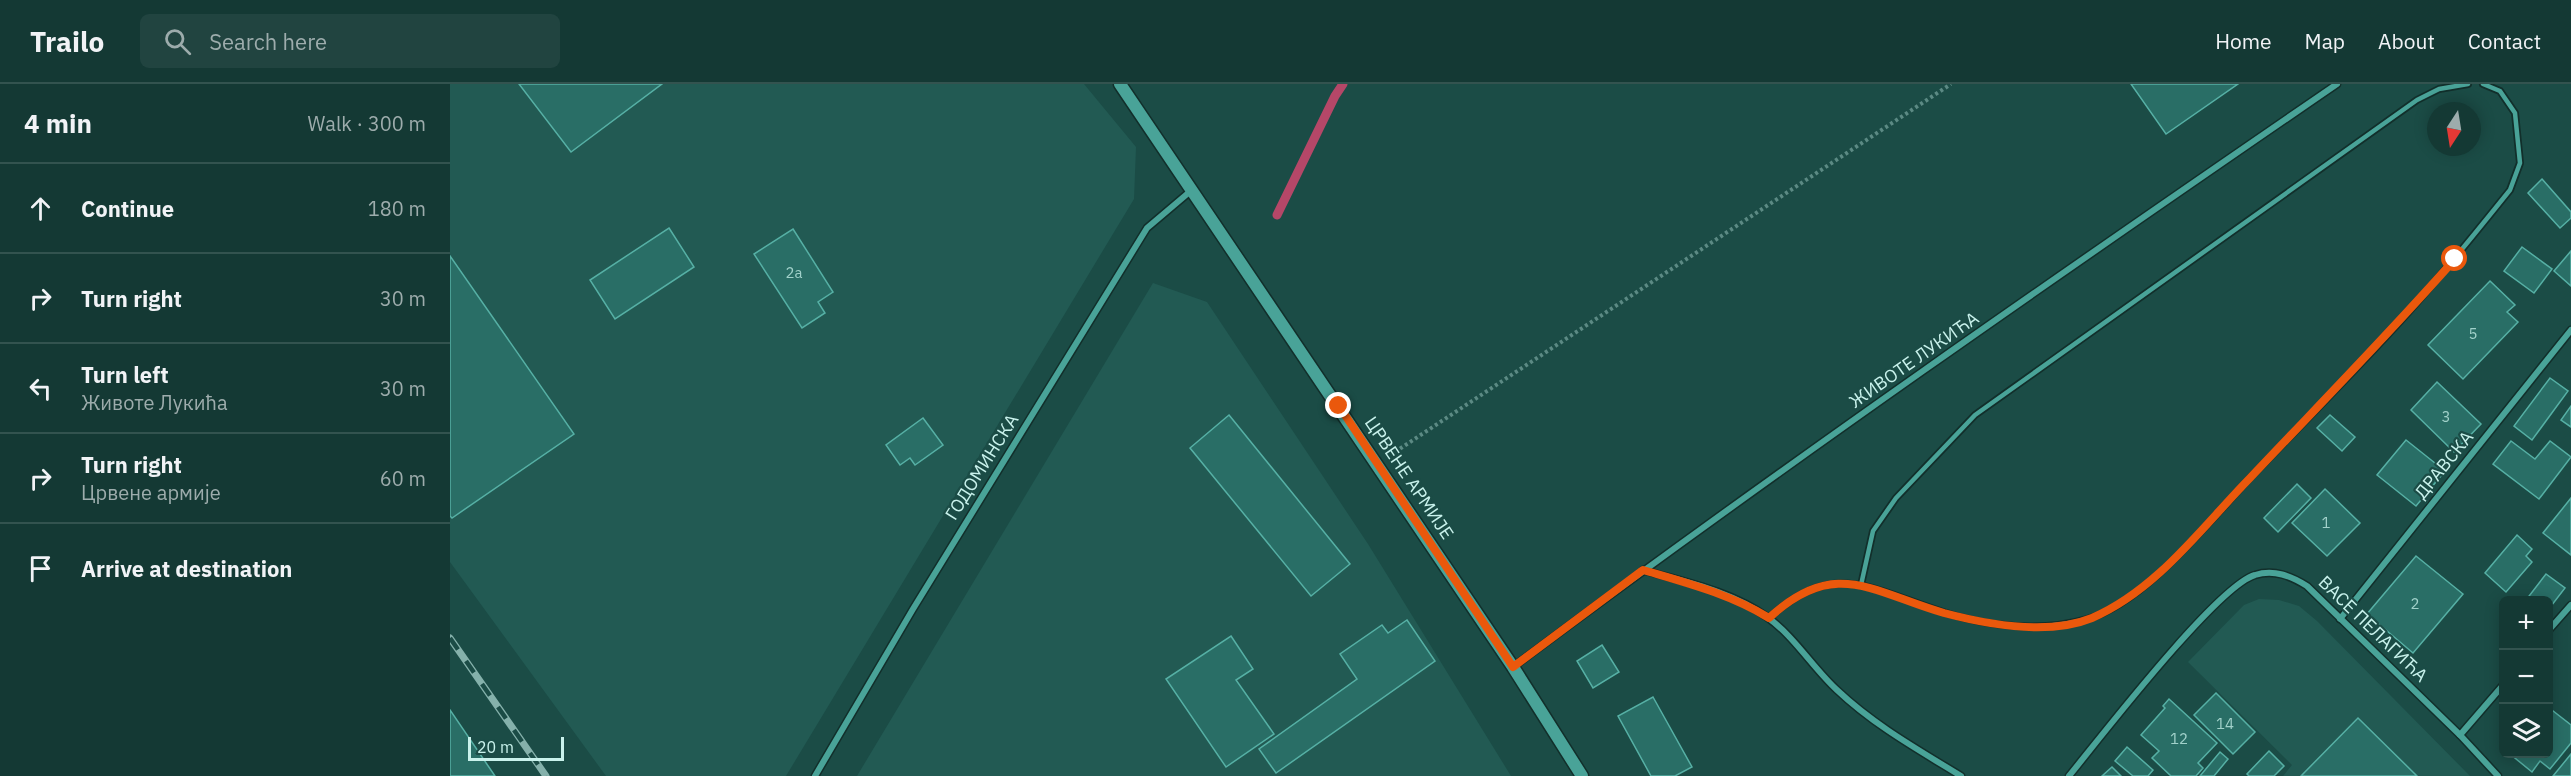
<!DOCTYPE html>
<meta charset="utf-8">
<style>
:root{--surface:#143934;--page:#214440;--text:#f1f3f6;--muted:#9dacac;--line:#33534f}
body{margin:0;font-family:"IBM Plex Sans",sans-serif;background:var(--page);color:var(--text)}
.controls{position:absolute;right:18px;bottom:18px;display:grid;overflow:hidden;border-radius:9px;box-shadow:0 3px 15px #0003}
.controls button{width:54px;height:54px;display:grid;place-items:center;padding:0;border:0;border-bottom:2px solid var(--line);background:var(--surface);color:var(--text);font:30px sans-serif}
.compass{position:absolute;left:1977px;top:18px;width:54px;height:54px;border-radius:50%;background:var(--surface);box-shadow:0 3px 15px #0003;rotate:192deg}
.scale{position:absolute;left:18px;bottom:15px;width:96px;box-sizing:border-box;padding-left:6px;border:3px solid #c9f2ec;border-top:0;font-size:16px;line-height:21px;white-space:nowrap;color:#c9f2ec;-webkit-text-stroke:4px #1b4c46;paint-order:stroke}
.stop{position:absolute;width:18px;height:18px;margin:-14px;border:4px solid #ea580c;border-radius:50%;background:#fff}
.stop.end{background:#ea580c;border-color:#fff;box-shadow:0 2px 6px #0008}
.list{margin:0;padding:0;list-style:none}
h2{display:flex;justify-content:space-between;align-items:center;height:78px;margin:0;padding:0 24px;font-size:26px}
h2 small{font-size:20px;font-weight:400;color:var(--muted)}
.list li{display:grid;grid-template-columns:39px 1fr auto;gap:18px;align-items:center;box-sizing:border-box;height:90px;padding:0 24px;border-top:2px solid var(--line)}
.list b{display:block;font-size:22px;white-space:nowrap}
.list p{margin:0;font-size:20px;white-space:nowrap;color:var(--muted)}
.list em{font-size:20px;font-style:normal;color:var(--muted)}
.icon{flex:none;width:33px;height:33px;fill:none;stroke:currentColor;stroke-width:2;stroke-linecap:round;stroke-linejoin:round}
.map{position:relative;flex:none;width:2121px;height:692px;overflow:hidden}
header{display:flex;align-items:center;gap:36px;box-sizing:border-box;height:84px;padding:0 30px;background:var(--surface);border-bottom:2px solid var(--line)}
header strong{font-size:28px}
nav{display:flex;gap:33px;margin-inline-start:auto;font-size:21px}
.search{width:420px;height:54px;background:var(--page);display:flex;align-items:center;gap:15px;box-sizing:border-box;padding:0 21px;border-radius:9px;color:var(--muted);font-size:22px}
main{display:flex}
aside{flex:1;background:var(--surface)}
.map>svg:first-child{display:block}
.built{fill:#225a53}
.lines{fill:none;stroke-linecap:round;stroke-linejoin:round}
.stream{stroke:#b54768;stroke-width:9}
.building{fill:#296e66;stroke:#56b0a5;stroke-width:1.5}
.lane-casing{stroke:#122f2b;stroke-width:8}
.street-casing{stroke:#122f2b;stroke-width:9}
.secondary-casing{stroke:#122f2b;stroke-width:15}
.path{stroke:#5c8a84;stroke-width:4;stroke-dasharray:3 3;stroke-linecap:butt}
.lane{stroke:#49a398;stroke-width:4.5}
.street{stroke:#49a398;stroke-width:6}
.secondary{stroke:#49a398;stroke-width:12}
.rail-casing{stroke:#85b1ab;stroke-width:7}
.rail{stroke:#1b4c46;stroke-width:4.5;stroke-dasharray:14;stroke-linecap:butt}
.route{stroke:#ea580c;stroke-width:8}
.labels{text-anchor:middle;stroke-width:4.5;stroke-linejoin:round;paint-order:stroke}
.number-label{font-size:15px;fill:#a1d1ca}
.street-label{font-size:18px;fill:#c9f2ec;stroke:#1b4c46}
</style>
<header>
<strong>Trailo</strong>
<div class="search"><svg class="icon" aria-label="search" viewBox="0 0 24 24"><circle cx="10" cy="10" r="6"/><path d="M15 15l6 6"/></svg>Search here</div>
<nav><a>Home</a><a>Map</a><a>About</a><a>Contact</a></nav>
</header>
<main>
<aside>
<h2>4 min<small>Walk · 300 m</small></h2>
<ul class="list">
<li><svg class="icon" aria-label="ahead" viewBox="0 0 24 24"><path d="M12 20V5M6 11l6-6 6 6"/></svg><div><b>Continue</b></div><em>180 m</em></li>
<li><svg class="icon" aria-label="right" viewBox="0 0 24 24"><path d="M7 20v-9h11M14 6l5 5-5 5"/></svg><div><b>Turn right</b></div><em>30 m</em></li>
<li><svg class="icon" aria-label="left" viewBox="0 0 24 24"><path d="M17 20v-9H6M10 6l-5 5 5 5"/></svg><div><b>Turn left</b><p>Животе Лукића</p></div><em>30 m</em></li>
<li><svg class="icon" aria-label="right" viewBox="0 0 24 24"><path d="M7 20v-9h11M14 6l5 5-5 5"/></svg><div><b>Turn right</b><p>Црвене армије</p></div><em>60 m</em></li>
<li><svg class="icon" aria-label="arrive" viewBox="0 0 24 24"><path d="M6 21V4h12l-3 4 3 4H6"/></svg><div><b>Arrive at destination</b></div></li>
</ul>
</aside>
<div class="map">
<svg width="2121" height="692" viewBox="0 0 2121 692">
<rect width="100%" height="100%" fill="#1b4c46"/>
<g class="built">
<path d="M 0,0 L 634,0 L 686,63 L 684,115 L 336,692 L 156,692 L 0,478 Z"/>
<path d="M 703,199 L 757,218 L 918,460 L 1061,692 L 407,692 Z"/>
<path d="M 1809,515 L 1829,516 L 1849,522 L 1867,537 L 2020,692 L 1833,692 L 1842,681 L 1738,578 L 1794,521 Z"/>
</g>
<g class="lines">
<path class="stream" d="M 827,131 L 885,12 L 893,0"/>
</g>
<g class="building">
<path d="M 69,0 L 212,0 L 121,68 Z"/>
<path d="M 1681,0 L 1788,0 L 1716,50 Z"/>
<path d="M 2092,95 L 2121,128 L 2121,134 L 2110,144 L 2078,109 Z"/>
<path d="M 219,144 L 244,183 L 165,235 L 140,196 Z"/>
<path d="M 343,145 L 383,208 L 368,218 L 375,229 L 352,244 L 304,170 Z"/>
<path d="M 2072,163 L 2102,185 L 2084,209 L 2054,187 Z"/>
<path d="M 2121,167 L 2121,202 L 2104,187 Z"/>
<path d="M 0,172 L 124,350 L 2,434 L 0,432 Z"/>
<path d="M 2040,197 L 2065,221 L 2057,228 L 2068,238 L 2013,295 L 1978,261 Z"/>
<path d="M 2100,294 L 2118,307 L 2082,356 L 2064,342 Z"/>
<path d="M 1987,298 L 2031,340 L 2004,368 L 1961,326 Z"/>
<path d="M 2121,322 L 2121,343 L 2111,336 Z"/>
<path d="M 779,331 L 900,480 L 861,512 L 740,364 Z"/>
<path d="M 1880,331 L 1905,353 L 1892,367 L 1867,344 Z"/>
<path d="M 473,334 L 493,361 L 465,381 L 460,374 L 450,381 L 436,361 Z"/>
<path d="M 1956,356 L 1995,387 L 1966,422 L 1927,391 Z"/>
<path d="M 2061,357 L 2085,375 L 2100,357 L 2121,373 L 2089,415 L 2043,380 Z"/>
<path d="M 1847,400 L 1861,414 L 1828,448 L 1814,434 Z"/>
<path d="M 1875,405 L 1910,439 L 1877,472 L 1842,439 Z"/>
<path d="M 2121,414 L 2121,471 L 2093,449 Z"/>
<path d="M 2067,451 L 2082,465 L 2076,472 L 2082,478 L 2056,508 L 2035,489 Z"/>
<path d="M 1966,472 L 2013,510 L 1963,569 L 1917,530 Z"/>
<path d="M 2096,490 L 2115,504 L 2098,526 L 2098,516 L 2076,516 Z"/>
<path d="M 957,536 L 985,577 L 826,689 L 809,665 L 907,595 L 890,570 L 932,541 L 938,549 Z"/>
<path d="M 781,552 L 803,585 L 786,596 L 824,650 L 776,683 L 716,595 Z"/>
<path d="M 1152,561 L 1169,588 L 1143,604 L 1127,577 Z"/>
<path d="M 1766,609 L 1805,648 L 1783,670 L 1744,631 Z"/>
<path d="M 1203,613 L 1242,683 L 1225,692 L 1201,692 L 1168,632 Z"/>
<path d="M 1719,615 L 1767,659 L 1748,679 L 1753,684 L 1746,692 L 1721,692 L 1702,674 L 1709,667 L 1691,651 L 1715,624 L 1713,622 Z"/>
<path d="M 2098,623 L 2121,641 L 2121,659 L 2100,685 L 2090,677 L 2082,688 L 2060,670 L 2098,670 Z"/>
<path d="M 0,626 L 45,692 L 0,692 Z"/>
<path d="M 1908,634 L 1967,692 L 1851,692 Z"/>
<path d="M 1677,663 L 1703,686 L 1698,692 L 1683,692 L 1665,677 Z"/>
<path d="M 1819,667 L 1834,682 L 1824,692 L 1799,692 L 1797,690 Z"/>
<path d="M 1770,668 L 1778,675 L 1764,692 L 1750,692 Z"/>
<path d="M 2121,670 L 2121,692 L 2103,692 Z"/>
<path d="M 1662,683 L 1671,692 L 1652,692 Z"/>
</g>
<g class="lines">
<g class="lane-casing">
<g id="lane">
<path d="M 1411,501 L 1423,447 L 1446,414 L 1525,331 L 1967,16 L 1989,5 L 2018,0"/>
<path d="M 1319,534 C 1384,474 1422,506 1493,528 C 1539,543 1591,548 1637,535 C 1695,519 1759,437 1800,394 C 1848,344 1897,295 1944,244 C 1985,200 2022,153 2060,106 L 2070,79 L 2065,29 L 2050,7 L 2033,0"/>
</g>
</g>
<g class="street-casing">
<g id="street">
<path d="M 1193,486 C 1235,498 1281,507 1317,533 C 1344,552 1363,584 1387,606 C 1424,641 1467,665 1511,692"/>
<path d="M 1890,535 L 2121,246"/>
<path d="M 2098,547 L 2121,521"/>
<path d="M 1063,583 C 1333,382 1610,190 1887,0"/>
<path d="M 2010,651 L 2054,600"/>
<path d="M 365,692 L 463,525 L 697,144 L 743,105"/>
<path d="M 1619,692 C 1650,654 1767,502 1805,491 C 1824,485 1841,492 1857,502 L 2010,651 L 2048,692"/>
</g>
</g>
<g class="secondary-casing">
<path id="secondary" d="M 670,0 L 1063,583 L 1132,692"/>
</g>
<path class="path" d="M 945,368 L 1501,0"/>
<use href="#lane" class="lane"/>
<use href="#street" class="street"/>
<use href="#secondary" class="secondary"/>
<g class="rail-casing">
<path id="rail" d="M 0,554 L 96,692"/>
</g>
<use href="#rail" class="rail"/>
</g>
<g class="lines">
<path class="route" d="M 889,322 L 1063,583 L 1193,486 C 1237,499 1280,510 1319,534 C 1385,473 1422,508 1494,529 C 1539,541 1598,552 1642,534 C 1707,506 1752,443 1800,394 C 1869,321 1939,250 2005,175"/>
</g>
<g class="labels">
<g class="number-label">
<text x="344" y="194">2a</text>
<text x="2023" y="255">5</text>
<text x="1996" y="338">3</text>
<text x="1876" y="444">1</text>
<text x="1965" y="525">2</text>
<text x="1775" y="645">14</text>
<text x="1729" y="660">12</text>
</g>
<g class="street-label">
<text transform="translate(1464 276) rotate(-35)" y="6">ЖИВОТЕ ЛУКИЋА</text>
<text transform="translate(1994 381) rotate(-51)" y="6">ДРАВСКА</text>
<text transform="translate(532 383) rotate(-58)" y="6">ГОДОМИНСКА</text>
<text transform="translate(959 394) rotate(56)" y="6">ЦРВЕНЕ АРМИЈЕ</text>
<text transform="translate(1923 545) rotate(44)" y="6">ВАСЕ ПЕЛАГИЋА</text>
</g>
</g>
</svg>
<div class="controls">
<button>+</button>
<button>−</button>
<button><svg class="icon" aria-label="layers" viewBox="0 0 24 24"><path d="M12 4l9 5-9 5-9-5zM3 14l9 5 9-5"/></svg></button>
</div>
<svg class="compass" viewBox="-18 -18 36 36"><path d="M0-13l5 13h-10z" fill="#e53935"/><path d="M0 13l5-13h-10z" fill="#9dacac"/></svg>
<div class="scale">20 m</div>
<div class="stop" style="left:2005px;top:175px"></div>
<div class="stop end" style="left:889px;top:322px"></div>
</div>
</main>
